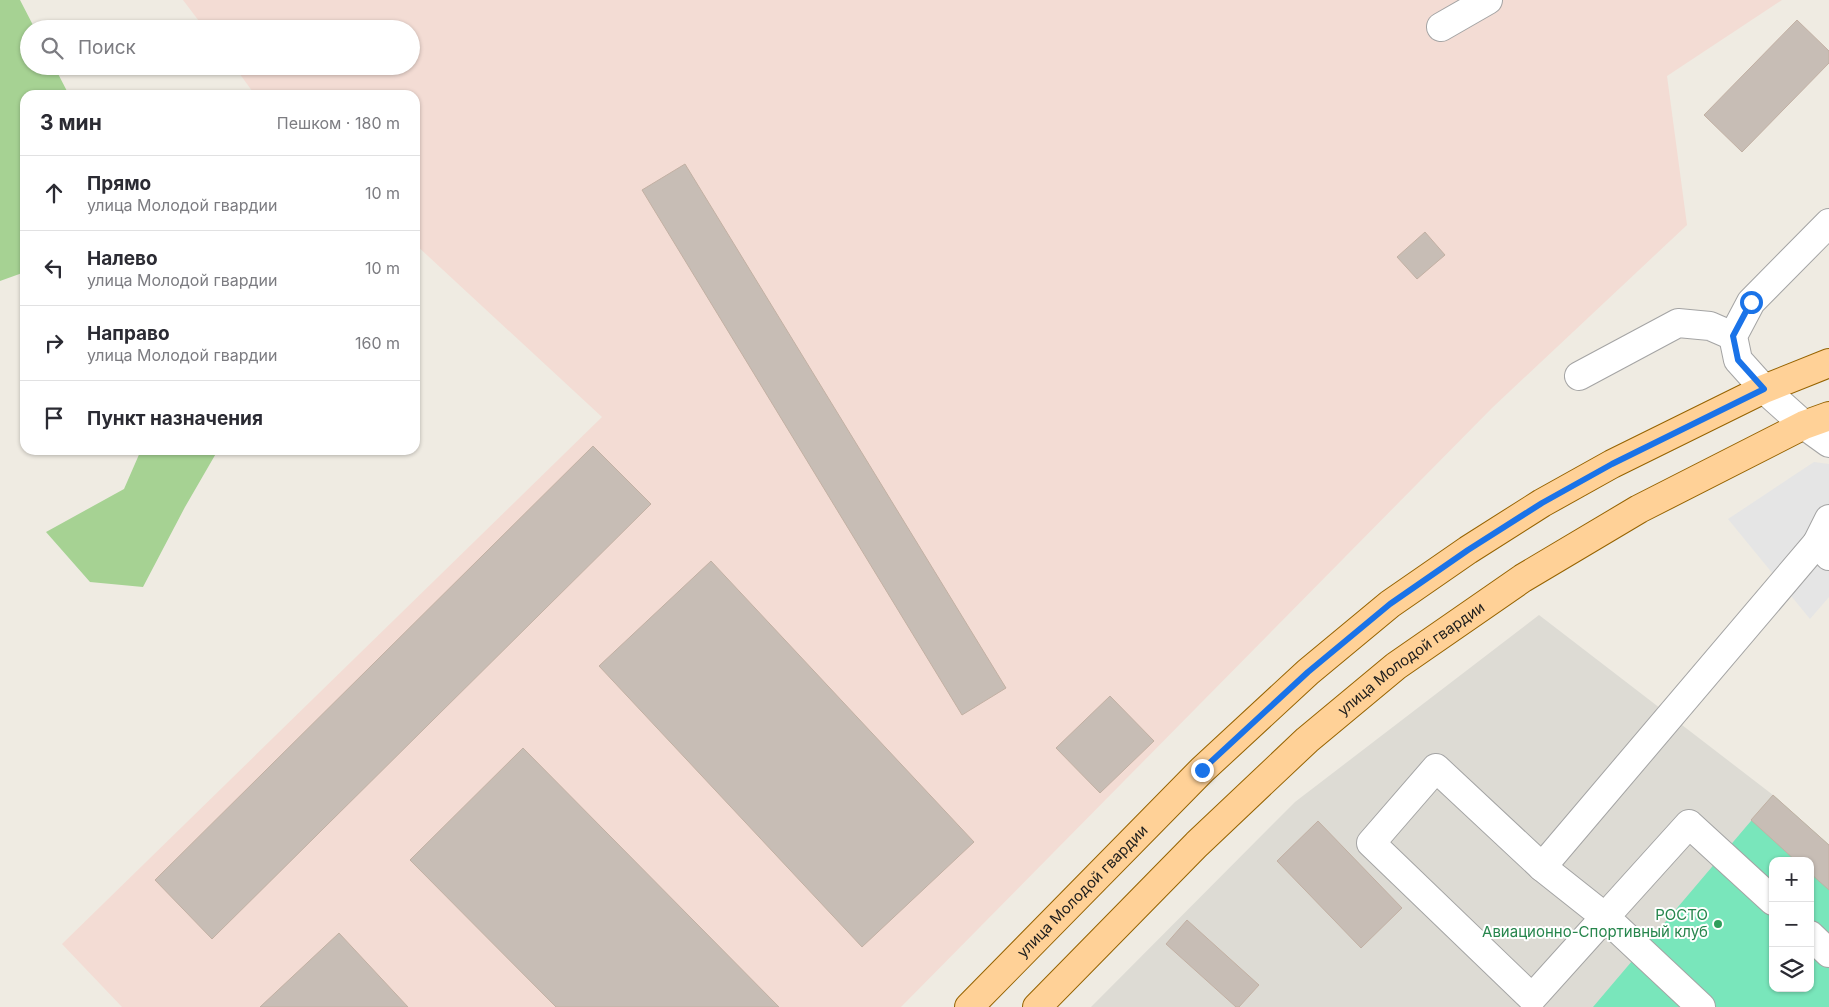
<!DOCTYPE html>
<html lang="ru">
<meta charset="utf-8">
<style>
:root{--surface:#fff;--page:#f2f2f3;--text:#2b2b33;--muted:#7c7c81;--line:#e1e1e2}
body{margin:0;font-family:Inter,sans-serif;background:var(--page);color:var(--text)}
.controls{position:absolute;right:15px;bottom:15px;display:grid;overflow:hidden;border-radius:10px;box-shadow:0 1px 4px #0004}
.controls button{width:45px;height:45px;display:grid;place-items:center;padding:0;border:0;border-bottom:1px solid var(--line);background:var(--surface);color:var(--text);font:25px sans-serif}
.stop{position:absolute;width:15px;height:15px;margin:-11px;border:4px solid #1a73e8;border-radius:50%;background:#fff}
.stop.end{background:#1a73e8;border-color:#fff;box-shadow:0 1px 5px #0008}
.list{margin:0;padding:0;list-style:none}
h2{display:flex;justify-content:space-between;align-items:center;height:65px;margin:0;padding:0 20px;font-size:21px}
h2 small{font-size:16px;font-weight:400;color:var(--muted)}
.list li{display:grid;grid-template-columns:32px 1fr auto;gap:15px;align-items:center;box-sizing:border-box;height:75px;padding:0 20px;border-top:1px solid var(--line)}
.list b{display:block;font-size:19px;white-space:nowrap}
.list p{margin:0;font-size:16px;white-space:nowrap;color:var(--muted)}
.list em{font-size:16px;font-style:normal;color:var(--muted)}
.icon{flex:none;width:28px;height:28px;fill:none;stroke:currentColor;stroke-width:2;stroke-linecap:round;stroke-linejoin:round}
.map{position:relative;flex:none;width:1829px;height:1007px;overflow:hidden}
.search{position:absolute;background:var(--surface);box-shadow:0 1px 4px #0004;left:20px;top:20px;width:400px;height:55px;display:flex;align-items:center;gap:12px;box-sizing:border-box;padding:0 18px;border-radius:28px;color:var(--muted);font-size:19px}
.panel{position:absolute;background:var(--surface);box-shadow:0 1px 4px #0004;left:20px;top:90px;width:400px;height:365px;border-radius:15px}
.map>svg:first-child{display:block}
.military{fill:#f3dcd4}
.airport{fill:#dddbd4;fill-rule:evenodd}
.forest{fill:#a6d293}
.pitch{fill:#79e6bb;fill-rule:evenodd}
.parking{fill:#e5e5e5}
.building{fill:#c7bdb5;stroke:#c2b0a3}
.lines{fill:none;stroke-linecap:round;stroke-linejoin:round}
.minor-casing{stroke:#a4a4a4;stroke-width:30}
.major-casing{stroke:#966300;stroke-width:30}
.minor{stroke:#fff;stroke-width:28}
.major{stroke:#ffd197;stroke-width:28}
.route{stroke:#1a73e8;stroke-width:6}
.leisure-dot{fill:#2e9e5b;stroke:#fff;stroke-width:2}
.labels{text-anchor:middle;stroke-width:4;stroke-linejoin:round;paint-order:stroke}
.street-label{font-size:15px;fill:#1d1d1d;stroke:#fff}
.leisure-label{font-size:15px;fill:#27864d;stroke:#fff;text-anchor:end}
</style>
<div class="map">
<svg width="1829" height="1007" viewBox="0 0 1829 1007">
<rect width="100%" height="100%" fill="#efebe2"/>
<path class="military" d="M 183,0 L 1782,0 L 1667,76 L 1687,225 L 1492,408 L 901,1007 L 122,1007 L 62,944 L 602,417 L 415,244 L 415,95 L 255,95 L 234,66 L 411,66 L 411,29 L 205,29 Z"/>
<path class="airport" d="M 1539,615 L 1773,795 L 1829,845 L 1829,1007 L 1091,1007 L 1295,802 ZM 1773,861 L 1810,861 L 1810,988 L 1773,988 Z"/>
<g class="forest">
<path d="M 0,0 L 20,0 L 35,29 L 29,29 L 29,66 L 54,66 L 69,95 L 25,95 L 25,272 L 0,281 Z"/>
<path d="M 141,450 L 218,450 L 185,507 L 143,587 L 90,582 L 46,532 L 124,489 Z"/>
</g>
<path class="pitch" d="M 1773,795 L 1829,845 L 1829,1007 L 1593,1007 ZM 1773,861 L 1810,861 L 1810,988 L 1773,988 Z"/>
<path class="parking" d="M 1814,462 L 1829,464 L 1829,597 L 1810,619 L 1728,519 Z"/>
<g class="building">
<path d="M 1797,20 L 1829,51 L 1829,63 L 1742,152 L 1704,115 Z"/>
<path d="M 685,164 L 1006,688 L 962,715 L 642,190 Z"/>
<path d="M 1425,232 L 1445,255 L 1417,279 L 1397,257 Z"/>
<path d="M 593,446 L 651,504 L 212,939 L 155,880 Z"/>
<path d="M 711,561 L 974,842 L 862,947 L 599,666 Z"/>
<path d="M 1110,696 L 1154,741 L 1100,793 L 1056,748 Z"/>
<path d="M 523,748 L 779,1007 L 556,1007 L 410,860 Z"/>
<path d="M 1773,795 L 1829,845 L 1829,890 L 1810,873 L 1810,861 L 1796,861 L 1751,820 Z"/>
<path d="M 1318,821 L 1402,908 L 1361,948 L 1277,861 Z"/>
<path d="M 1187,920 L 1259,985 L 1239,1007 L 1236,1007 L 1166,944 Z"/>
<path d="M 339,933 L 408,1007 L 260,1007 Z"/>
</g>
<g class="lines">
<g class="minor-casing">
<g id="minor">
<path d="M 1441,27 L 1488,0"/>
<path d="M 1829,223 L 1751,302 L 1733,336 L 1738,360 L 1764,389 L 1804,425 L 1829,443"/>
<path d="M 1579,376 L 1678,323 L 1710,326 L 1733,336"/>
<path d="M 1829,519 L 1817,543 L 1829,556"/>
<path d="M 1436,768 L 1542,867 L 1605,917 L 1532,998 L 1371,843 Z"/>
<path d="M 1542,867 L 1817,543"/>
<path d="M 1810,935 L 1829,953"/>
<path d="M 1701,1007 L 1605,917 L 1689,824 L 1773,901"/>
</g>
</g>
<g class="major-casing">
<g id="major">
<path id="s1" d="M 969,1007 L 1202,770 L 1308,672 L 1390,604 L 1468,550 L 1542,503 L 1612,464 L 1764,389 L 1829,363"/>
<path id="s2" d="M 1037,1007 L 1197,844 L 1307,740 L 1396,666 L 1523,578 L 1639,509 L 1804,425 L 1829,416"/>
</g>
</g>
<use href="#minor" class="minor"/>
<use href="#major" class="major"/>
</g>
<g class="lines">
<path class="route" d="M 1202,770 L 1308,672 L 1390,604 L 1468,550 L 1542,503 L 1612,464 L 1764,389 L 1738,360 L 1733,336 L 1751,302"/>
</g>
<circle class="leisure-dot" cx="1718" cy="924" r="5"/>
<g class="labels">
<g class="street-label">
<text dy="5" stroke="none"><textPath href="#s2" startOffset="512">улица Молодой гвардии</textPath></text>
<text dy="5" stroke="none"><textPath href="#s1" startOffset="162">улица Молодой гвардии</textPath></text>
</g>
<g class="leisure-label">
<text x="1708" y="920">РОСТО<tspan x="1708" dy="17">Авиационно-Спортивный клуб</tspan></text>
</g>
</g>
</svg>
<div class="controls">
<button>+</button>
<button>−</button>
<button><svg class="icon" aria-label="layers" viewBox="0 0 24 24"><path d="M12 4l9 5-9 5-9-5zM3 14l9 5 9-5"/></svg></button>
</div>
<div class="stop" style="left:1751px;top:302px"></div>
<div class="stop end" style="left:1202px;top:770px"></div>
<div class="search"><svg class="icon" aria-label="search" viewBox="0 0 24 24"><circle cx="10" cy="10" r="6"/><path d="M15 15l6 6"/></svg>Поиск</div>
<section class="panel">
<h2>3 мин<small>Пешком · 180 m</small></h2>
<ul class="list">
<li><svg class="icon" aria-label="ahead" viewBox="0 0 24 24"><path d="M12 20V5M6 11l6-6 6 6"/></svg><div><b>Прямо</b><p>улица Молодой гвардии</p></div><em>10 m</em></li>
<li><svg class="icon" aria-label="left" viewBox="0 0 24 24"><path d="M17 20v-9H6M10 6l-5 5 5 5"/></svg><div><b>Налево</b><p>улица Молодой гвардии</p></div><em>10 m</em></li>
<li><svg class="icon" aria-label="right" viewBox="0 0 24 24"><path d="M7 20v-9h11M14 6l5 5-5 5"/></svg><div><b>Направо</b><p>улица Молодой гвардии</p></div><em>160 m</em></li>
<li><svg class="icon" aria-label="arrive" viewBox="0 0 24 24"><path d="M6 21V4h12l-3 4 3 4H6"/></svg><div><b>Пункт назначения</b></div></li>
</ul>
</section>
</div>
